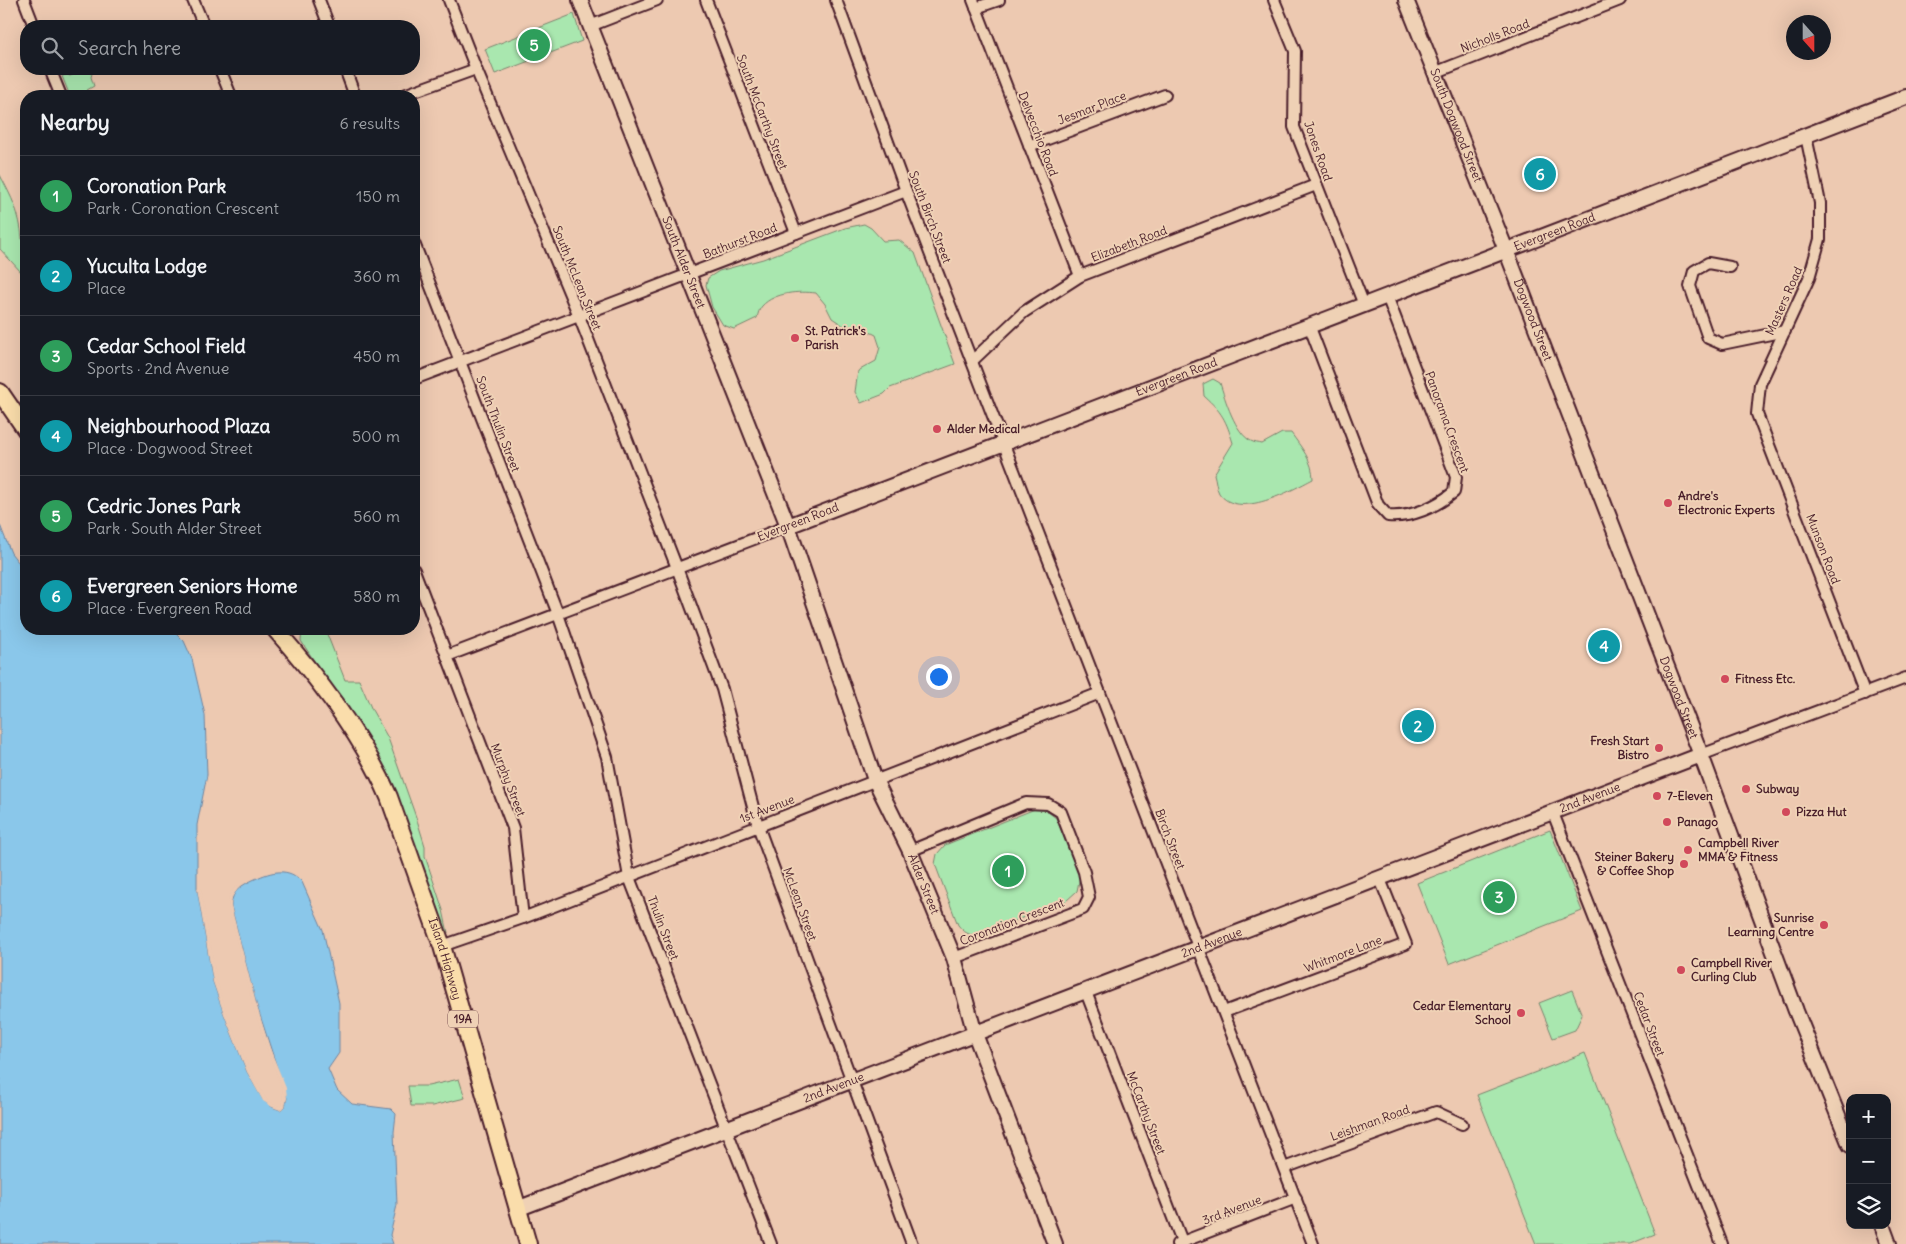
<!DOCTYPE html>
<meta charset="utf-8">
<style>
:root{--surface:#171b24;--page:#242831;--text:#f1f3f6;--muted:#9ea1a6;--line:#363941;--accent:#d1495b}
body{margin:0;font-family:Delius,sans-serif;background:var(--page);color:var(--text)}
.controls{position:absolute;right:15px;bottom:15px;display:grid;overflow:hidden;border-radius:10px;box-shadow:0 5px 20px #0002}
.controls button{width:45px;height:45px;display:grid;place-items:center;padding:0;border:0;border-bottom:1px solid var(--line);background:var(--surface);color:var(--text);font:25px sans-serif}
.compass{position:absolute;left:1786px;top:15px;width:45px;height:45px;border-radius:50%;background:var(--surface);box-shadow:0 5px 20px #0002;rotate:159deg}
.you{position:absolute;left:938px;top:676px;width:18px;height:18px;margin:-12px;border:4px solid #fff;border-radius:50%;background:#1a73e8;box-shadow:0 0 0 8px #1a73e833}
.badge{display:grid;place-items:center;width:32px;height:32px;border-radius:50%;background:var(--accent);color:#fff;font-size:16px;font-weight:700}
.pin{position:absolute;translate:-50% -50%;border:2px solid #fff;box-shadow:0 1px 5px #0006}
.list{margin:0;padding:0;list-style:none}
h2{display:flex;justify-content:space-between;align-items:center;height:65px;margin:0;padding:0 20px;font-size:21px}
h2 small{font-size:16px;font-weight:400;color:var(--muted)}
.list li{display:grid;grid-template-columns:32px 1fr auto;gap:15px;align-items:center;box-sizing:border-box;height:80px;padding:0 20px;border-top:1px solid var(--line)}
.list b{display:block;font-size:19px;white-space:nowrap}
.list p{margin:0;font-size:16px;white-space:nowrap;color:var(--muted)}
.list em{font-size:16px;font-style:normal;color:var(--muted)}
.icon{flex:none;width:28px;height:28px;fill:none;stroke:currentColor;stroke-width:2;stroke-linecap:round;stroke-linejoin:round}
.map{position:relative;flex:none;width:1906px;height:1244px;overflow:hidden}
.search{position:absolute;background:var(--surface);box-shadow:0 5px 20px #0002;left:20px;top:20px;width:400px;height:55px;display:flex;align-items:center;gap:12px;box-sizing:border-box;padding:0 18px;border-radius:20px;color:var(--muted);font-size:19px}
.panel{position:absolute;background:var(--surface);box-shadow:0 5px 20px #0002;left:20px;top:90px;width:400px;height:545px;border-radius:20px}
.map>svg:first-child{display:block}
.green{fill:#a9e7af;stroke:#7a836d}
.water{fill:#8ac7ea;stroke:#70849e}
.pier{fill:#edc9b1}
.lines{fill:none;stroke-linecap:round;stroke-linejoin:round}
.street-casing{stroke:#4a1f2b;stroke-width:14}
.secondary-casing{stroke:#4a1f2b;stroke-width:18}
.primary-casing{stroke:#4a1f2b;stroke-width:20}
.street{stroke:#efd1b5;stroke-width:10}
.secondary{stroke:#efd1b5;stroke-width:14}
.primary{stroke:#faddab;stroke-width:16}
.poi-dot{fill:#d1495b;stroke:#efd1b5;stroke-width:2}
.labels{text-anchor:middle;stroke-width:4;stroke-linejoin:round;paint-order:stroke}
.shield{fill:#efd1b5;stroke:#7c5454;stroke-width:1}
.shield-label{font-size:11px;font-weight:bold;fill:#4a1f2b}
.street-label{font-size:12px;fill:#4a1f2b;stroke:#efd1b5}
.poi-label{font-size:12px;font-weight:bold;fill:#4a1f2b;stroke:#efd1b5;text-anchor:start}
</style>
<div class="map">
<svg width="1906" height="1244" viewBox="0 0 1906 1244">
<rect width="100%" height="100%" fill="#edc9b1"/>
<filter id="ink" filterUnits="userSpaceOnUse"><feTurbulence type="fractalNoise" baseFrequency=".02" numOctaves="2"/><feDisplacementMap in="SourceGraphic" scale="10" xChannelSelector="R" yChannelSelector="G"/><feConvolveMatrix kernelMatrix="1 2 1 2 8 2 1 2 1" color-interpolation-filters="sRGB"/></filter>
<g filter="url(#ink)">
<g class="green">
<path d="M 574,14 L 582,41 L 495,74 L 485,49 Z"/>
<path d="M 85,70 L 92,74 L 91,77 L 94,86 L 87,90 L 85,96 L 70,96 L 62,76 L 67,75 L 70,76 Z"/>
<path d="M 0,175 C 12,198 20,213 22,239 L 26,242 L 26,282 L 21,272 L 0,249 Z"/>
<path d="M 864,224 L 871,228 L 883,241 L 899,240 L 915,253 L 955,364 L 890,388 L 884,394 L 861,403 L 855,392 L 858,371 L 876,361 L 880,347 L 876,335 L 862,328 L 847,328 L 832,318 L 825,304 L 816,293 C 799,291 775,292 762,306 C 759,309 758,314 757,318 L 734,329 L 723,325 L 712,307 L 706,285 L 708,278 L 719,271 L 763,259 L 845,228 Z"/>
<path d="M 1213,379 L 1220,383 C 1225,399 1235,433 1251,441 C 1254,443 1259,443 1262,444 L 1282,433 L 1291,433 C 1301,447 1313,461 1313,479 C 1292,490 1238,521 1219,493 C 1216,488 1216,480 1214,474 L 1233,443 C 1226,420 1222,412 1204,396 L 1203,384 Z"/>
<path d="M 302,629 L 325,629 L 345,680 L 359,680 L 372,710 L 388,738 L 417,820 L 425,846 L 425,856 L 443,910 L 448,933 L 446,933 L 327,680 L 301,641 Z"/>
<path d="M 1035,809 L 1044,809 L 1056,818 L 1080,876 L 1077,891 L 1066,901 L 978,935 C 969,936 964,932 958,925 L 935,864 L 937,854 L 945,845 Z"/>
<path d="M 1550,830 L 1582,911 L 1449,964 L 1417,883 Z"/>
<path d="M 1572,990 L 1582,1015 L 1575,1030 L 1553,1038 L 1539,1003 Z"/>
<path d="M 1585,1053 L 1655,1234 L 1630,1244 L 1536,1244 L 1477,1095 Z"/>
<path d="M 459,1079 L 465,1098 L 432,1106 L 411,1106 L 408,1086 L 428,1086 Z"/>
</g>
<path class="water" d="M 0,525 L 11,553 L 26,572 L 26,629 L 172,629 L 184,641 L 192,659 L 205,715 L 207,775 L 197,825 L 197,888 L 213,982 L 224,1014 L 247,1072 L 263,1100 L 272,1107 L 280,1110 L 285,1107 L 287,1098 L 256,1003 L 231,906 C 232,890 242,885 255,879 C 272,871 289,867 302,882 L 323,930 L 339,1003 L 339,1053 L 328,1069 L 337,1090 L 352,1104 L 391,1109 L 396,1114 L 394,1132 L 397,1205 L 390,1235 L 393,1244 L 0,1244 Z"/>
<path class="pier" d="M 237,886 L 240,886 L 232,897 L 231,906 L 256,1003 L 269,1046 L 286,1088 L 287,1098 L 285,1107 L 280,1110 L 272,1107 L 263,1101 L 247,1072 L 224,1014 L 213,982 L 197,888 L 200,888 L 216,981 L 226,1013 L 249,1071 L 265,1099 L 273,1105 L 280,1107 L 283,1106 L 283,1089 L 267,1047 L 253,1004 L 229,907 L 229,896 Z"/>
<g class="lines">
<g class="street-casing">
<g id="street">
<path d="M 24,0 L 34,26"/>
<path d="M 193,0 L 204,26"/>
<path d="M 319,0 L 329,26"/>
<path d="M 449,0 L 476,69 L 579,316 L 677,568 L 722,689 L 758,826 L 912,1244"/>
<path d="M 706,0 L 796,233"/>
<path d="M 836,0 L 906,191 L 1313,1244"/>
<path d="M 973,0 L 1080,276"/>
<path d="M 1274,0 L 1295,51 L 1294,127 L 1364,305"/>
<path d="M 976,8 L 999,0"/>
<path d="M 590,26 L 657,0"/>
<path d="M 50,69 L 61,96"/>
<path d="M 220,69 L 231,96"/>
<path d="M 345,69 L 355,96"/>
<path d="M 1434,73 L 1620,0"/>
<path d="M 401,96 L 476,69"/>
<path d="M 1806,136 L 1820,203 L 1820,239 L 1809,278 L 1760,384 L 1757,414 L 1865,694"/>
<path d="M 1029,146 L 1165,95"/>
<path d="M 414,243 L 558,614 L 607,757 L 629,877 L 771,1244"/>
<path d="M 1730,267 L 1708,263 L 1694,271 L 1690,286 L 1708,338 L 1722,344 L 1785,331"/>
<path d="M 1309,325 L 1378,505 L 1388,516 C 1411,518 1436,507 1454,492 L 1456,477 L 1387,296"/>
<path d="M 972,361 L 1024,312 L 1080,276 L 1316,185"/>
<path d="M 414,379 L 906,191"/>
<path d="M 414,570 L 513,828 L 523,918"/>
<path d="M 447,656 L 788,526"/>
<path d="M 1701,755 L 1906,678"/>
<path d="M 1553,813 L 1722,1244"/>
<path d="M 910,851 L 1026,803 L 1048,804 L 1061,812 L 1084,872 L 1089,897 L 1083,909 L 954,958"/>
<path d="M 442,946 L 523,918 L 1100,693"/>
<path d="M 1086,992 L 1183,1244"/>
<path d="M 1224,1012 L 1406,944 L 1380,879"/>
<path d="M 1284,1168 L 1436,1112 L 1462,1124"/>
<path d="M 1177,1244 L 1296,1198"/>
</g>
</g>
<g class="secondary-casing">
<g id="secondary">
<path id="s1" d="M 580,0 L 788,526 L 875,780 L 910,851 L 954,958 L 975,1034 L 1055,1244"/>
<path id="s2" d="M 1406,0 L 1506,250 L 1701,755 L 1796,1011 L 1850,1145"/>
<path id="s3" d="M 788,526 L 1906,97"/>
<path id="s4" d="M 517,1209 L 1701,755"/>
<path d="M 1882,1225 L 1889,1244"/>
</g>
</g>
<g class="primary-casing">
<g id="primary">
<path d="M 0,392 L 26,430"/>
<path id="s5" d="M 275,629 C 318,678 363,736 389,797 L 442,946 L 528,1244"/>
</g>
</g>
<use href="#street" class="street"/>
<use href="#secondary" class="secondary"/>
<use href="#primary" class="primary"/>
</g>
</g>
<g class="poi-dot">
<circle cx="795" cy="338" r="5"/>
<circle cx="937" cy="429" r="5"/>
<circle cx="1668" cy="503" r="5"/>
<circle cx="1725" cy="679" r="5"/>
<circle cx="1659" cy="748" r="5"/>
<circle cx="1746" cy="789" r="5"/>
<circle cx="1657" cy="796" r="5"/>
<circle cx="1786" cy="812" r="5"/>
<circle cx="1667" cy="822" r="5"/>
<circle cx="1688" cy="850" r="5"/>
<circle cx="1684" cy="864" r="5"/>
<circle cx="1824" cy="925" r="5"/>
<circle cx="1681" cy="970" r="5"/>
<circle cx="1521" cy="1013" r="5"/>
</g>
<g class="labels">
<rect class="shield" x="448" y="1010.5" width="30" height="17" rx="4"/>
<g class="shield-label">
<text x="463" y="1023">19A</text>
</g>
<g class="street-label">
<text transform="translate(1495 36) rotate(-21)" y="4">Nicholls Road</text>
<text transform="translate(1092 108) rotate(-21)" y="4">Jesmar Place</text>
<text transform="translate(762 112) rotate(69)" y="4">South McCarthy Street</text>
<text dy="4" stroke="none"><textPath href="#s2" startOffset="135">South Dogwood Street</textPath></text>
<text transform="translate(1038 134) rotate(69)" y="4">Delvecchio Road</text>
<text transform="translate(1318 151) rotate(71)" y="4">Jones Road</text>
<text transform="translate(930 217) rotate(69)" y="4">South Birch Street</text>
<text dy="4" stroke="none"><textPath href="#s3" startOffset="821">Evergreen Road</textPath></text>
<text transform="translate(740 241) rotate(-21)" y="4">Bathurst Road</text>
<text transform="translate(1129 244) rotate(-21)" y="4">Elizabeth Road</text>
<text dy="4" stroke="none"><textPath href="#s1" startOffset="282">South Alder Street</textPath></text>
<text transform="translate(577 278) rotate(68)" y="4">South McLean Street</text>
<text transform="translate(1784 301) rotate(-66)" y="4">Masters Road</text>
<text dy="4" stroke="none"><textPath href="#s2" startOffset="344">Dogwood Street</textPath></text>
<text dy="4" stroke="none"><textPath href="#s3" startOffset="416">Evergreen Road</textPath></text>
<text transform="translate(1447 422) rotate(70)" y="4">Panorama Crescent</text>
<text transform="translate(498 424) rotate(69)" y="4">South Thulin Street</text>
<text transform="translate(798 522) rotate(-21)" y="4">Evergreen Road</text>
<text transform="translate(1823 549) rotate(69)" y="4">Munson Road</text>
<text dy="4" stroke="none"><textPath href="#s2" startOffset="749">Dogwood Street</textPath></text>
<text transform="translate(508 780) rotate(69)" y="4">Murphy Street</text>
<text dy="4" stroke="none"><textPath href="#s4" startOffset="1149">2nd Avenue</textPath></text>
<text transform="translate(767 809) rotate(-21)" y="4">1st Avenue</text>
<text transform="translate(1170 839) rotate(69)" y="4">Birch Street</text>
<text dy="4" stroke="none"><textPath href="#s1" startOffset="949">Alder Street</textPath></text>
<text transform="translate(800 904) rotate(70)" y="4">McLean Street</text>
<text transform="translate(1012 922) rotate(-21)" y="4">Coronation Crescent</text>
<text transform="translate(663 928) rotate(69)" y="4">Thulin Street</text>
<text dy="4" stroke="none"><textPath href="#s4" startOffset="744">2nd Avenue</textPath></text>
<text transform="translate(1343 954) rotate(-21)" y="4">Whitmore Lane</text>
<text dy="4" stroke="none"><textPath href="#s5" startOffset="375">Island Highway</textPath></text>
<text transform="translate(1649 1024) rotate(69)" y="4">Cedar Street</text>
<text dy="4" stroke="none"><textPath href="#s4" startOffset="339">2nd Avenue</textPath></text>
<text transform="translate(1146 1113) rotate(69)" y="4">McCarthy Street</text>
<text transform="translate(1370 1123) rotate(-20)" y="4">Leishman Road</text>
<text transform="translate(1232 1210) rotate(-21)" y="4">3rd Avenue</text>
</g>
<g class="poi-label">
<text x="805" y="335">St. Patrick's<tspan x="805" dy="14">Parish</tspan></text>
<text x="947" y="433">Alder Medical</text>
<text x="1678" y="500">Andre's<tspan x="1678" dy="14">Electronic Experts</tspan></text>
<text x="1735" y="683">Fitness Etc.</text>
<text x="1649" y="745" text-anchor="end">Fresh Start<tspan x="1649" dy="14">Bistro</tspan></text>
<text x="1756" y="793">Subway</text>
<text x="1667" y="800">7-Eleven</text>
<text x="1796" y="816">Pizza Hut</text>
<text x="1677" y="826">Panago</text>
<text x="1698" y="847">Campbell River<tspan x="1698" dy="14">MMA &amp; Fitness</tspan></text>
<text x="1674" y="861" text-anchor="end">Steiner Bakery<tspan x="1674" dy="14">&amp; Coffee Shop</tspan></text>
<text x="1814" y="922" text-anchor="end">Sunrise<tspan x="1814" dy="14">Learning Centre</tspan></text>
<text x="1691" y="967">Campbell River<tspan x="1691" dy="14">Curling Club</tspan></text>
<text x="1511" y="1010" text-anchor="end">Cedar Elementary<tspan x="1511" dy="14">School</tspan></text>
</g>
</g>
</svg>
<div class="controls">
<button>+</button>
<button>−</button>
<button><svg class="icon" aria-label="layers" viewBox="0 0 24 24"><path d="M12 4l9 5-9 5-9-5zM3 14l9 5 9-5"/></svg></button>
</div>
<svg class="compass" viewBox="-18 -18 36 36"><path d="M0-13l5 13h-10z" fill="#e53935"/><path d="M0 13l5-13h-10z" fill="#9ea1a6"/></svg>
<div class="you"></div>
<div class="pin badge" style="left:1008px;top:871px;background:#2e9e5b">1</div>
<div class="pin badge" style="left:1418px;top:726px;background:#0f9aa8">2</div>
<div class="pin badge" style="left:1499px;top:897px;background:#2e9e5b">3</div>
<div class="pin badge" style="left:1604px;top:646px;background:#0f9aa8">4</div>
<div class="pin badge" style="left:534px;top:45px;background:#2e9e5b">5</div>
<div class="pin badge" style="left:1540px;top:174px;background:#0f9aa8">6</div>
<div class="search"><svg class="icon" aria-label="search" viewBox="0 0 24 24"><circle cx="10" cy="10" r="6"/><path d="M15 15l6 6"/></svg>Search here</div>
<section class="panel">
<h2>Nearby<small>6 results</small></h2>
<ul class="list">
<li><span class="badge" style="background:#2e9e5b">1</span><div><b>Coronation Park</b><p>Park · Coronation Crescent</p></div><em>150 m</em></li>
<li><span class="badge" style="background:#0f9aa8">2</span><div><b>Yuculta Lodge</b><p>Place</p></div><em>360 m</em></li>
<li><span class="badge" style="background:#2e9e5b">3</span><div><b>Cedar School Field</b><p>Sports · 2nd Avenue</p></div><em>450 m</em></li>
<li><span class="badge" style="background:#0f9aa8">4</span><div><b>Neighbourhood Plaza</b><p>Place · Dogwood Street</p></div><em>500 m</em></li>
<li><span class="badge" style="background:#2e9e5b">5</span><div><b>Cedric Jones Park</b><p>Park · South Alder Street</p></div><em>560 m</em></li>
<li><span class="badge" style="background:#0f9aa8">6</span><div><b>Evergreen Seniors Home</b><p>Place · Evergreen Road</p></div><em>580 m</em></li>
</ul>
</section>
</div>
